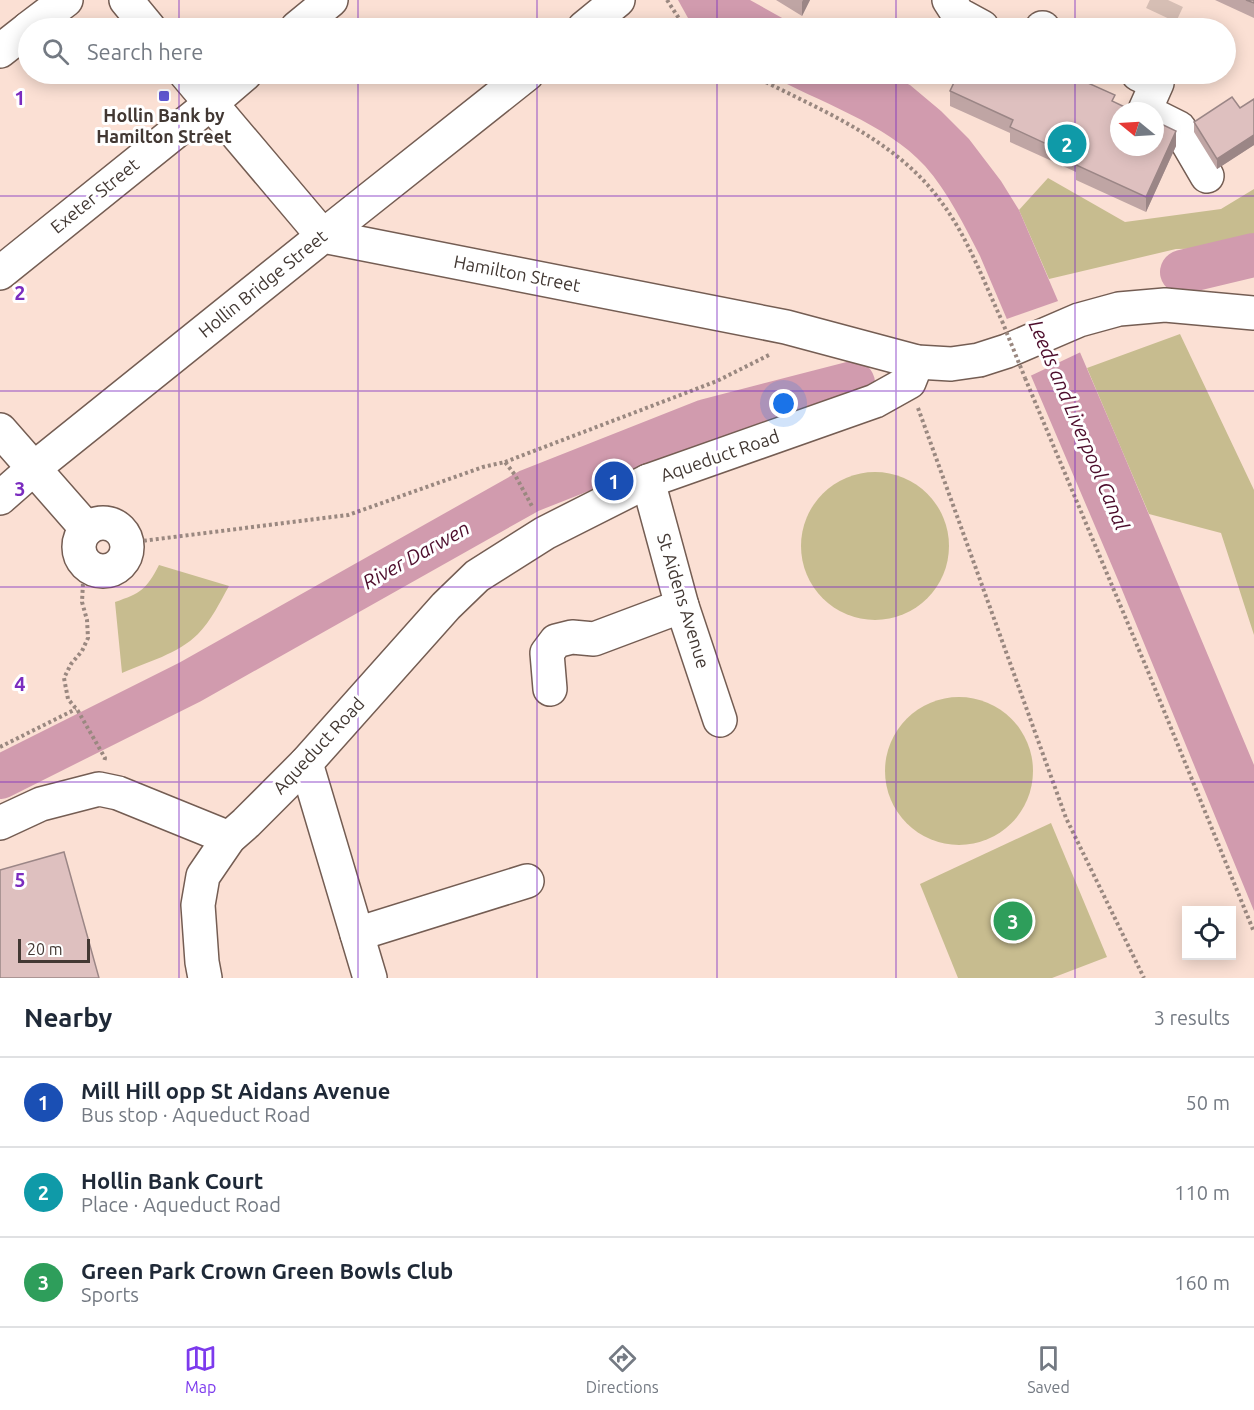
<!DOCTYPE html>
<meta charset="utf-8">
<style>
:root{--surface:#fff;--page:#f2f2f3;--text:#1f2937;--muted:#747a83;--line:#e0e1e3;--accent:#7c3aed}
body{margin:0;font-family:Ubuntu,sans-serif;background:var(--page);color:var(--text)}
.controls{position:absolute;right:18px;bottom:18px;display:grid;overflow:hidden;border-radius:0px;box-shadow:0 3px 15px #0003}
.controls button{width:54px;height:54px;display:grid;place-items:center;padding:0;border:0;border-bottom:2px solid var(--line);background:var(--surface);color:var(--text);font:30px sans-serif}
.compass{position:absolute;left:1110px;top:102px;width:54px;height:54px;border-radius:50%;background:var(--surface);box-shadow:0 3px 15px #0003;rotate:288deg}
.scale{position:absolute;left:18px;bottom:15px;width:72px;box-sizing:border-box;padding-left:6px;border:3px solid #423833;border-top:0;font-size:16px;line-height:21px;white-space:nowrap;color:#423833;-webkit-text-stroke:4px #fff;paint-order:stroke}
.you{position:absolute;left:784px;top:404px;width:21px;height:21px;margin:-15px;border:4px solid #fff;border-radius:50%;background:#1a73e8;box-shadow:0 0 0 9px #1a73e833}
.badge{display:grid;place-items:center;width:39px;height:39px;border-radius:50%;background:var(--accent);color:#fff;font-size:20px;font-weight:700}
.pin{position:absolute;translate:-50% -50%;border:3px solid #fff;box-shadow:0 2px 6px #0006}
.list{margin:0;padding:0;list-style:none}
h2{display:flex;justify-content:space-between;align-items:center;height:78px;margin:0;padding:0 24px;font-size:26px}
h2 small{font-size:20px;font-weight:400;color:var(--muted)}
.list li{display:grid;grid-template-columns:39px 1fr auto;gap:18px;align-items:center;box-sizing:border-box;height:90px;padding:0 24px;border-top:2px solid var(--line)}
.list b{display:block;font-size:22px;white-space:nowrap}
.list p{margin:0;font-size:20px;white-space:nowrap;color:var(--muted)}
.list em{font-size:20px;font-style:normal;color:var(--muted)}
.icon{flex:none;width:33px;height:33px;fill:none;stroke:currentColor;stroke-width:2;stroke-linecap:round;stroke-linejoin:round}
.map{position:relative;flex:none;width:1254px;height:978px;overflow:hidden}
.search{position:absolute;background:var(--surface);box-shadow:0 3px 15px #0003;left:18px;right:18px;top:18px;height:66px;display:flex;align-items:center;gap:15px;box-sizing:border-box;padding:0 21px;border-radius:33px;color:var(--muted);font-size:22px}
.sheet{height:348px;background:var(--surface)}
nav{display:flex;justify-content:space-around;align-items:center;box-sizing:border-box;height:84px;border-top:2px solid var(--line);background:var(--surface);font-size:16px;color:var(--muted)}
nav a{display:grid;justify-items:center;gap:3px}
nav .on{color:var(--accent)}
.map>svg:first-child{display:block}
.green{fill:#c7bc8f}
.water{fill:#d19bae}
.pier{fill:#fbe0d4}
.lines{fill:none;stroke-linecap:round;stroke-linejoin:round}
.river{stroke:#d19bae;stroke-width:44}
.minor-tunnel{stroke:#d6beb4;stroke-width:33;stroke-dasharray:33 16;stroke-linecap:butt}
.minor-casing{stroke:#745d53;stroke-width:36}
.major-casing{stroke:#745d53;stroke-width:36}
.path{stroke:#9a8880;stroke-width:4;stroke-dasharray:3 3;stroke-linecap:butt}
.minor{stroke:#fff;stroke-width:33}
.major{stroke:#fff;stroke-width:33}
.path-bridge{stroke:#9a8880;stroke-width:4;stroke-dasharray:3 3;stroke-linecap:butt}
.wall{fill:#bfa5a4}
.shaded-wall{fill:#9b8686}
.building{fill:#dec0bf;stroke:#9b8686;stroke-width:1.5}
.grid{fill:none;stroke:#7b2cbf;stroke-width:1.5;stroke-opacity:0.55}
.poi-dot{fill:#6058d1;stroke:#fff;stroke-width:2}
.labels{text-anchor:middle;stroke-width:6;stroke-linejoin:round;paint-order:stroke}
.poi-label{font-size:18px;font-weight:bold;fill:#423833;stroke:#fff}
.street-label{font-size:18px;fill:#423833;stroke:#fff}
.water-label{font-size:20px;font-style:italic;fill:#4d0d2c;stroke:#fff}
.grid-label{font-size:20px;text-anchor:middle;font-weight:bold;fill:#7b2cbf;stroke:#fff;stroke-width:6;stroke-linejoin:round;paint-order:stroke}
</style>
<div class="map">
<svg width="1254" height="978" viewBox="0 0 1254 978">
<rect width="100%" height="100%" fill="#fbe0d4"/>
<g class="green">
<path d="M 1048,178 L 1125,222 L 1221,209 L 1254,189 L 1254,242 L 1235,248 L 1176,249 L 1049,279 L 1019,210 Z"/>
<path d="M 1180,334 L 1254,490 L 1254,635 L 1221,533 L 1149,514 L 1087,368 Z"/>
<circle cx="875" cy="546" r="74"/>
<path d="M 159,565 L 229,586 C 220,602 211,621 198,634 C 178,654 147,662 122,673 L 115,602 C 141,593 146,590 159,565 Z"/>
<circle cx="959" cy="771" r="74"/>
<path d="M 1051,823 L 1107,957 L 1052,978 L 958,978 L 920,884 Z"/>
</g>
<g class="water">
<path d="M 678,0 L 750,0 L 800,28 L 699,28 L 688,18 Z"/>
<path d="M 768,74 L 886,74 L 910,85 L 941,111 L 969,139 L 1001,181 L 1019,210 L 1118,441 L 1254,765 L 1254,911 L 1118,580 L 980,256 C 964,225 948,192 925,166 C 886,123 818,102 768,74 Z"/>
</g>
<path class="pier" d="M 1061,300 L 1083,351 L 1028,377 L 1004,320 Z"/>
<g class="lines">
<g class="river">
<path d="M 1182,272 L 1254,255"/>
<path d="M 0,777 L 190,682 L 529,491 L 706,421 L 853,383"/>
</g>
<path class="minor-tunnel" d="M 1161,15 L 1168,0"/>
<g class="minor-casing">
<g id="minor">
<path d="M 126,0 L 149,28"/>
<path d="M 949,0 L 958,14 L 982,27"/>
<path d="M 29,28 L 66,0"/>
<path d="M 297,28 L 331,0"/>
<path d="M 584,28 L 618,0"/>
<path d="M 1042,28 L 1043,28"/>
<path d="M 0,51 L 28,29"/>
<path d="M 186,74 L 323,236 L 527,74"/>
<path d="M 1138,74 L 1157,83 L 1145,110 L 1147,111"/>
<path d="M 1155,116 L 1179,128 L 1207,176"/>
<path d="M 0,273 L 210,104 L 245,74"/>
<path d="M 0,430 L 87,529"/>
<path d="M 648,481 L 682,606 L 720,720"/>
<circle cx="103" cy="547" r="24"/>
<path d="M 550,689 L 547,653 L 556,641 L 572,637 L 594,639 L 682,606"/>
<path d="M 306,763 L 370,978"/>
<path d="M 0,823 L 41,804 L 99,789 L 118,793 L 229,838"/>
<path d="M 357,934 L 527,881"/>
<path d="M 205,978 L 202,962 L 198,905 L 203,876 L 229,838 L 246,823 L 306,763 L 446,606 L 477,576 L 545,533 L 648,481 L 875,401 L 909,382 L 917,362"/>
</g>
</g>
<g class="major-casing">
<path id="major" d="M 0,498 L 33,469 L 323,236 L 786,327 L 917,362 L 951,364 L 979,360 L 1007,351 L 1079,320 L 1119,309 L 1165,305 L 1254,313"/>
</g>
<g class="path">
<path d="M 667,0 L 682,23 L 688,28"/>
<path d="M 750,74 C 817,109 893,137 939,199 C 967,235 983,280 1002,321"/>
<path d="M 1025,378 L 1147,669 L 1254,932"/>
<path d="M 918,408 L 1066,818 L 1144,978"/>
<path d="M 505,462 L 717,381 L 771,354"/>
<path d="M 126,543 L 348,515 L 483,467 L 505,462 L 515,475 L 533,508"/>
<path d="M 89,567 L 83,583 L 82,602 L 87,620 L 88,638 L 82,651 L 71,664 L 64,678 L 68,699 L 78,711 L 105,758 L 104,762"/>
<path d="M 0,747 L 76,709"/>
</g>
<use href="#minor" class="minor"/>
<use href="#major" class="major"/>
<path class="path-bridge" d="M 1002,321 L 1025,378"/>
</g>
<g class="wall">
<path d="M 776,0 L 810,0 L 802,16 Z"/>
<path d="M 1215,0 L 1254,0 L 1254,18 Z"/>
<path d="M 950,91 L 1115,103 L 1176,146 L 1146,212 L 1076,180 L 1076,172 L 1010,142 L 1010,133 L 950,106 Z"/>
<path d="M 1254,99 L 1254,145 L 1217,169 L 1194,132 L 1194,122 L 1240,108 Z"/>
</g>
<g class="shaded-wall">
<path d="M 803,0 L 810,0 L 802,16 L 802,2 Z"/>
<path d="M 1176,131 L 1176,146 L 1146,212 L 1146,197 Z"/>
<path d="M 1254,135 L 1254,145 L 1217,169 L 1217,159 Z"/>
</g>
<g class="building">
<path d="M 1246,0 L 1254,0 L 1254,3 Z"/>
<path d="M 981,23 L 993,28 L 979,28 Z"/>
<path d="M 958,74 L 1068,74 L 1115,95 L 1112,101 L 1133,111 L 1119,111 L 1119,147 L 1155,147 L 1155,121 L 1176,131 L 1146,197 L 1076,165 L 1079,159 L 1010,127 L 1013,120 L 950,91 Z"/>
<path d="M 1232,97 L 1240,108 L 1254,99 L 1254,135 L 1217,159 L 1194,122 Z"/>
<path d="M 64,852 L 99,978 L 0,978 L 0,870 Z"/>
</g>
<path class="grid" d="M 179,0 L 179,28M 358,0 L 358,28M 537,0 L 537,28M 717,0 L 717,28M 896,0 L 896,28M 1075,0 L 1075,28M 179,74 L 179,978M 358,74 L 358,978M 537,74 L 537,978M 717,74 L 717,978M 896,74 L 896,978M 1075,74 L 1075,978M 0,196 L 1254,196M 0,391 L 1254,391M 0,587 L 1254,587M 0,782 L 1254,782"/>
<rect class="poi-dot" x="158" y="90" width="12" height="12" rx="3"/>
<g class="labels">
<g class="poi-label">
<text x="164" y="122">Hollin Bank by<tspan x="164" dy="21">Hamilton Street</tspan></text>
</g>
<g class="street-label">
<text transform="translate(95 196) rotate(-39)" y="6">Exeter Street</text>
<text transform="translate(517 274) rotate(11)" y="6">Hamilton Street</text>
<text transform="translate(263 284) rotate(-39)" y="6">Hollin Bridge Street</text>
<text transform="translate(720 456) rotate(-19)" y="6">Aqueduct Road</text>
<text transform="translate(683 601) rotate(73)" y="6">St Aidens Avenue</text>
<text transform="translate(319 746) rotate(-47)" y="6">Aqueduct Road</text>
</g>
<g class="water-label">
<text transform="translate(1079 425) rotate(67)" y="7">Leeds and Liverpool Canal</text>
<text transform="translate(416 555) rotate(-29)" y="7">River Darwen</text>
</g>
</g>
<g class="grid-label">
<text x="20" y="105">1</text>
<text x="20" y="300">2</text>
<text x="20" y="496">3</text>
<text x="20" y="691">4</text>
<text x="20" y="887">5</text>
</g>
</svg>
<div class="controls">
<button><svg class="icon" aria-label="locate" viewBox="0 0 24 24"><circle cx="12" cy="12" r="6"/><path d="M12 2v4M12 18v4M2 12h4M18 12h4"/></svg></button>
</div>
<svg class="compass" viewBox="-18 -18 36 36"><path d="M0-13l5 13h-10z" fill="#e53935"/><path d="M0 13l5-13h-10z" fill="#747a83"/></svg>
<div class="scale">20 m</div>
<div class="you"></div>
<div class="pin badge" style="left:614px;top:481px;background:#1a4fb4">1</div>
<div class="pin badge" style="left:1067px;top:144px;background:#0f9aa8">2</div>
<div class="pin badge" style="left:1013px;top:921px;background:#2e9e5b">3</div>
<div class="search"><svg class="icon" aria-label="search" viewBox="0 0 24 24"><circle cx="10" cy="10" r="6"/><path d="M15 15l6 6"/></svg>Search here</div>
</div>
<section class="sheet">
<h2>Nearby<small>3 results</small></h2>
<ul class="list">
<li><span class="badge" style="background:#1a4fb4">1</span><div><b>Mill Hill opp St Aidans Avenue</b><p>Bus stop · Aqueduct Road</p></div><em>50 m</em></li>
<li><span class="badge" style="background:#0f9aa8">2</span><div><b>Hollin Bank Court</b><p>Place · Aqueduct Road</p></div><em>110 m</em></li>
<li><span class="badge" style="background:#2e9e5b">3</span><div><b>Green Park Crown Green Bowls Club</b><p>Sports</p></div><em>160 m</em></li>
</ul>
</section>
<nav>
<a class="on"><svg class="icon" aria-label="map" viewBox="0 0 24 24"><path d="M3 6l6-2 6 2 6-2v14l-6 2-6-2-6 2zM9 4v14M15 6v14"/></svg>Map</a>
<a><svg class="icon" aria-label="directions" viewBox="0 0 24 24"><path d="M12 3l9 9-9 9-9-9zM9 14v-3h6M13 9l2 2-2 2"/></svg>Directions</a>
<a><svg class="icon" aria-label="saved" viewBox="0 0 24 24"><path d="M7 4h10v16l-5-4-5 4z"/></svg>Saved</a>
</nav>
